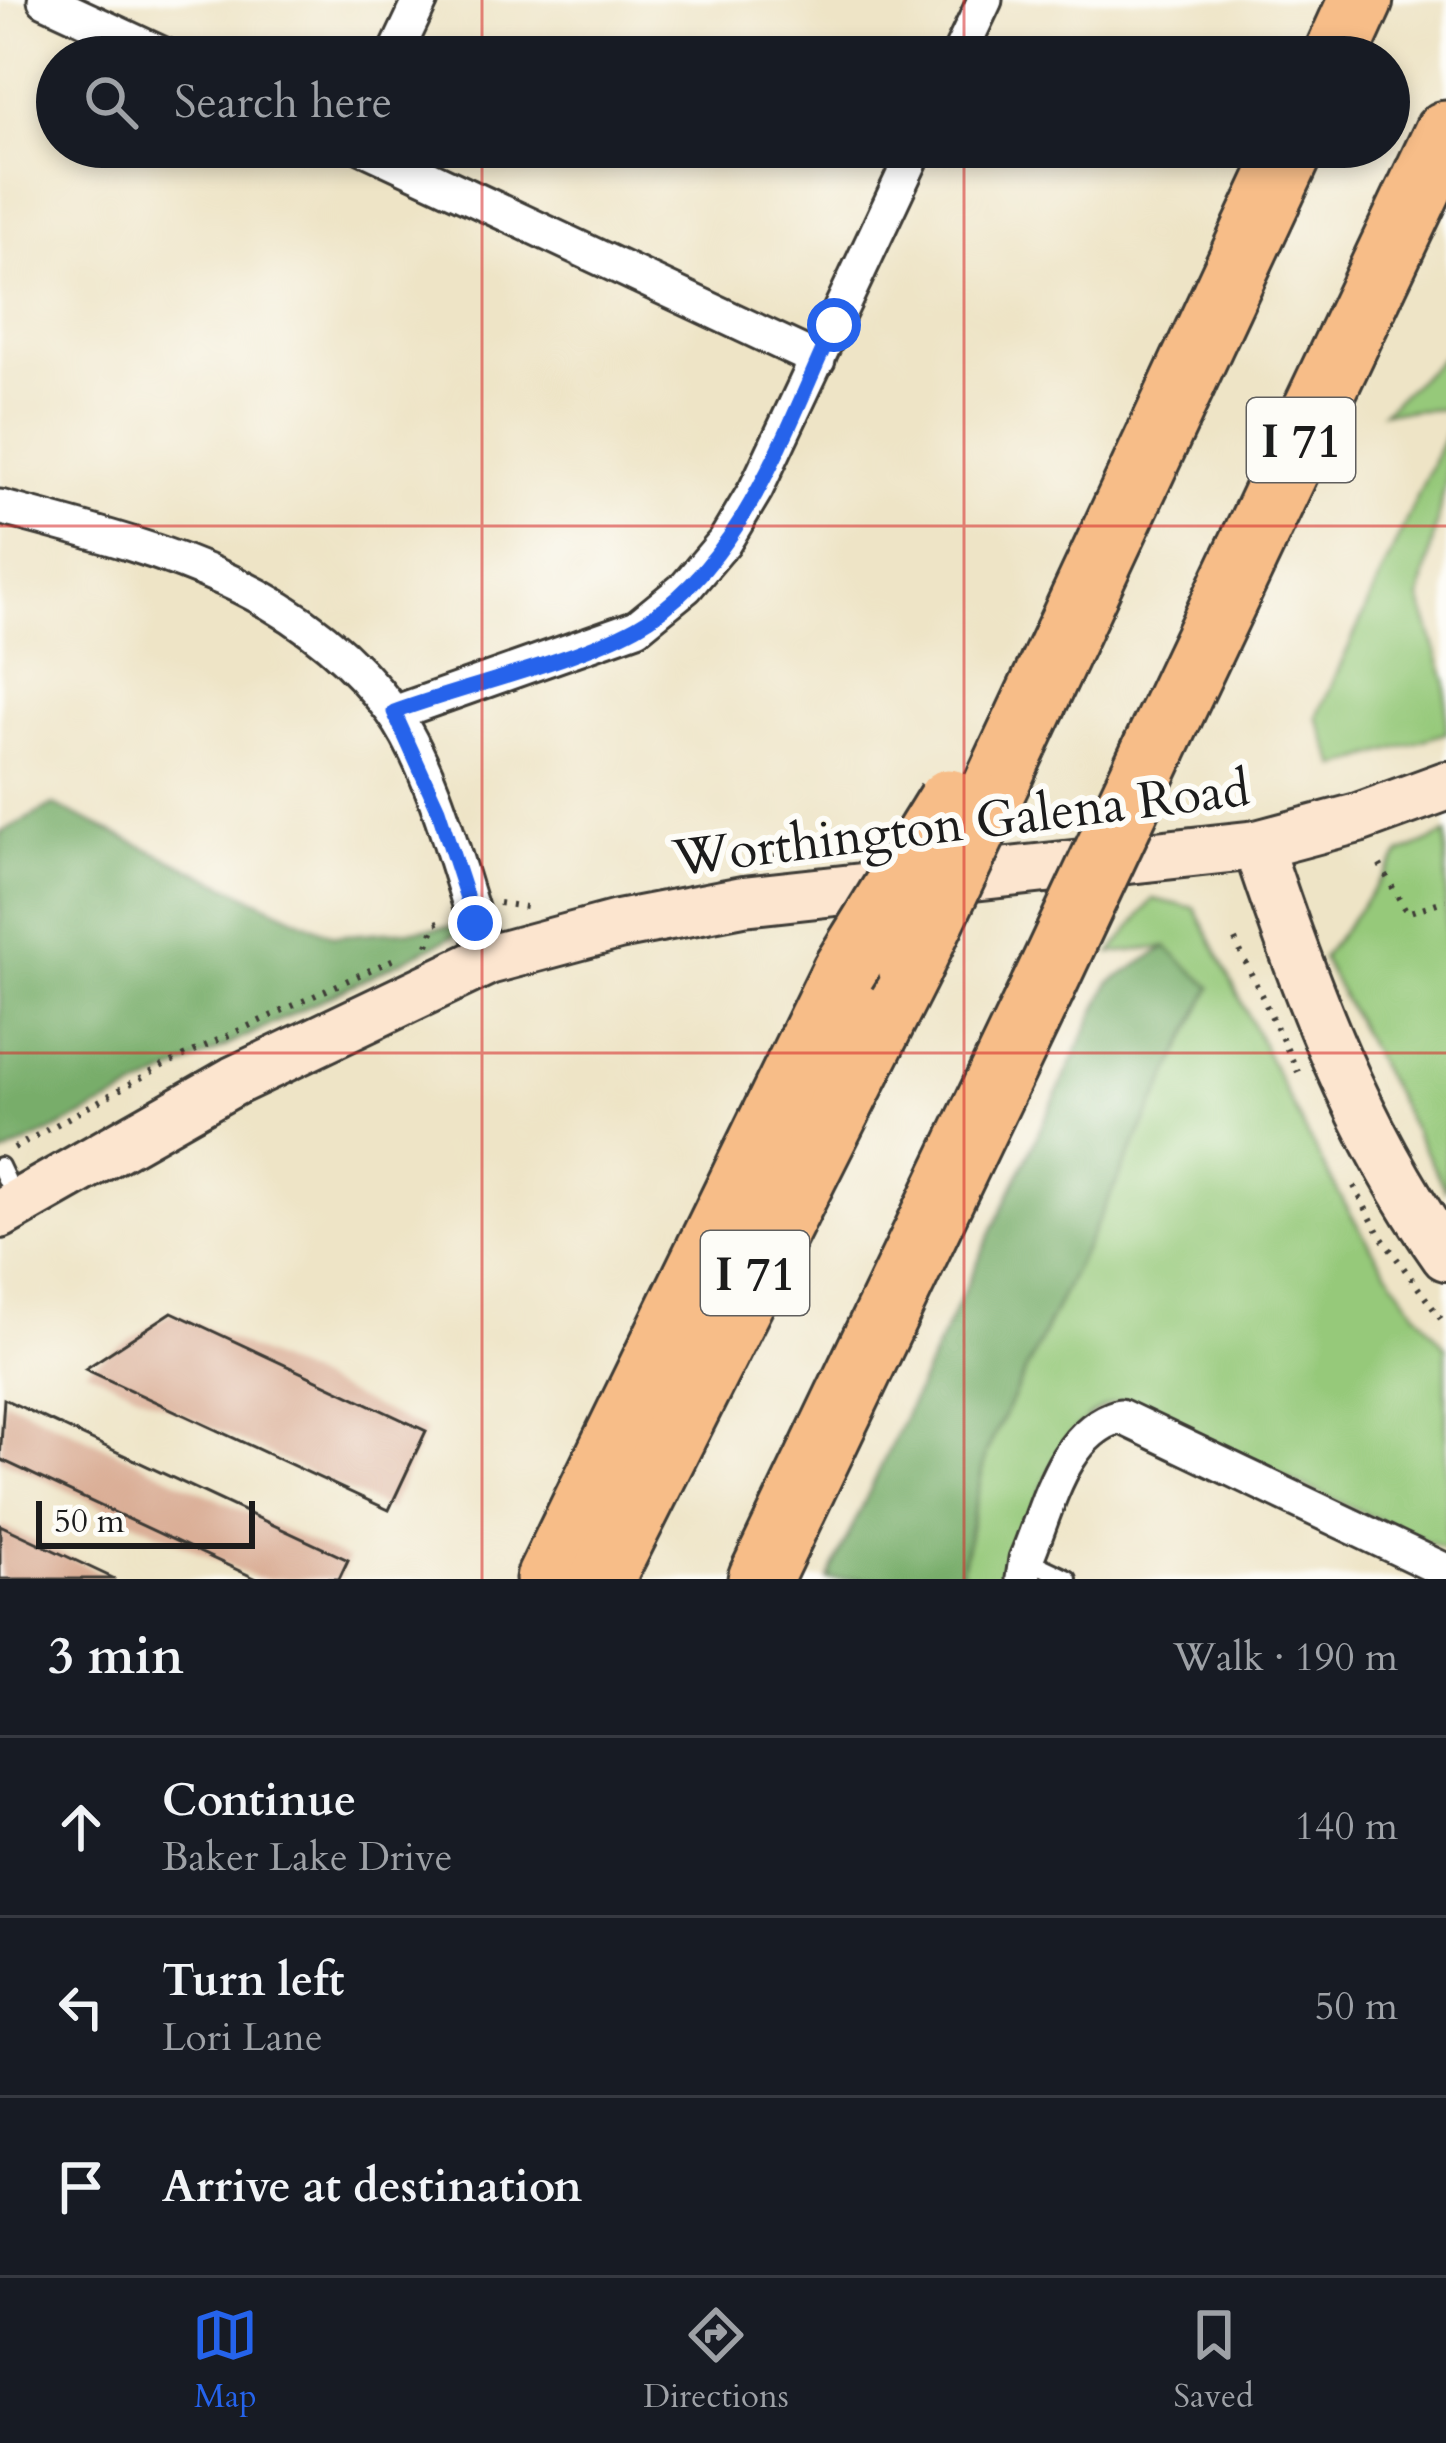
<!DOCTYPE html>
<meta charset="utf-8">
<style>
:root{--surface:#171b24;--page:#242831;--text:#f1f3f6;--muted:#9ea1a6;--line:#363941;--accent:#2563eb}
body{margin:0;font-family:Cardo,serif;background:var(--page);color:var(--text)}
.scale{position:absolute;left:36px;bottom:30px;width:219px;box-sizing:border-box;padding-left:12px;border:6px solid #1c1c1c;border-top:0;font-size:33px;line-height:42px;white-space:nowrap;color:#1c1c1c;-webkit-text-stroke:9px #fdfcf7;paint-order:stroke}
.stop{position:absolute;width:36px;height:36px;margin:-27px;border:9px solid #2563eb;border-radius:50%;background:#fff}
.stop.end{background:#2563eb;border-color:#fff;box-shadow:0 3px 12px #0008}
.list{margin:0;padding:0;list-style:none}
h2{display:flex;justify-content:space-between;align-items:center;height:156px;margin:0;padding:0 48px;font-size:51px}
h2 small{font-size:39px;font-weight:400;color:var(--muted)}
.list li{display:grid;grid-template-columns:78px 1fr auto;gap:36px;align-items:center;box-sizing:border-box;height:180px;padding:0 48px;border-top:3px solid var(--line)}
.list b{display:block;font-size:45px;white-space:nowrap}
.list p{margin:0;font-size:39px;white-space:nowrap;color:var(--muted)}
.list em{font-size:39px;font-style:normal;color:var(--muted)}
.icon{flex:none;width:66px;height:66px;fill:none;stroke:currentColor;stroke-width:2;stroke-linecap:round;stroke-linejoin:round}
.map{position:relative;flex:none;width:1446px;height:1579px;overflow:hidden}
.search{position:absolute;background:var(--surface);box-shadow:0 6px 18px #0003;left:36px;right:36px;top:36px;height:132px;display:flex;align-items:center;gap:30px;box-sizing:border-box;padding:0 42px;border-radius:66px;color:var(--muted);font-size:45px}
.sheet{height:696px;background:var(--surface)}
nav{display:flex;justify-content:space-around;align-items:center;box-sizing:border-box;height:168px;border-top:3px solid var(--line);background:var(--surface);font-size:33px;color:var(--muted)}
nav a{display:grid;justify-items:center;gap:6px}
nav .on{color:var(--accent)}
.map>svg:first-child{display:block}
.green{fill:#96c97a;stroke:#59724b;stroke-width:3}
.forest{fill:#78ad6a;stroke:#4a6443;stroke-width:3}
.building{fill:#daae96}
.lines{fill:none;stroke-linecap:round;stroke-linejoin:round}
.lane-casing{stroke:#3c3a36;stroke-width:22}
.street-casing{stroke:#3c3a36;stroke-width:39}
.secondary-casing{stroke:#3c3a36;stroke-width:54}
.highway-casing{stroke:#3c3a36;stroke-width:69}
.path{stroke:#3c3a36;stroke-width:6;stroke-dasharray:3 9;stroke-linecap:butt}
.lane{stroke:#fff;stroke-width:16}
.street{stroke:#fff;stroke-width:33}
.secondary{stroke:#fce5cf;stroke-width:48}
.highway{stroke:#f7bd88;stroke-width:63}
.highway-bridge-casing{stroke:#3c3a36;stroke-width:69;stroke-linecap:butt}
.highway-bridge{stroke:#f7bd88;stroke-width:63}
.route{stroke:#2563eb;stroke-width:15}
.grid{fill:none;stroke:#d62828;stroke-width:3;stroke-opacity:0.55}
.labels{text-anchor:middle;stroke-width:12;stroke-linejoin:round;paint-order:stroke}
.shield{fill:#fdfcf7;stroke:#605f5e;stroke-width:3}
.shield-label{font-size:48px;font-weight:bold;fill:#1c1c1c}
.street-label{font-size:51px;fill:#1c1c1c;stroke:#fdfcf7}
</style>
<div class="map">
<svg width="1446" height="1579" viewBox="0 0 1446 1579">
<rect width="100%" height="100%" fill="#fdfcf7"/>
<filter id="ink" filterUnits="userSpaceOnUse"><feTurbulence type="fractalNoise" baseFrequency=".00833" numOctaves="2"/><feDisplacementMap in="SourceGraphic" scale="24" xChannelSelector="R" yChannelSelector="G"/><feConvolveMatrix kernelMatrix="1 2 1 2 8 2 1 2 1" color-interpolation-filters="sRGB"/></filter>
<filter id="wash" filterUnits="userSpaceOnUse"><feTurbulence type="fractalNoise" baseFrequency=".004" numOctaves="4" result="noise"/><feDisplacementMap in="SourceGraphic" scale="48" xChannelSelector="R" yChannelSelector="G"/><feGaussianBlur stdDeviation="2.7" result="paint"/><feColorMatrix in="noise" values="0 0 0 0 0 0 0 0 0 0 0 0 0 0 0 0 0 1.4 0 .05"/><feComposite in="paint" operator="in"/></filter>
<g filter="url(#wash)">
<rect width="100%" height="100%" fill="#eee4c6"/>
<g class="green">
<path d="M 1446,354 L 1446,409 L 1383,412 Z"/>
<path d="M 1446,433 L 1446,481 L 1420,598 L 1446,681 L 1446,733 L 1337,767 L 1317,717 Z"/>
<path d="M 1446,834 L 1446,1191 L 1322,958 L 1400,854 Z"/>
<path d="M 1153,899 L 1195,908 C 1268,1049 1340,1230 1446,1347 L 1446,1550 L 1117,1402 C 1053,1418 1032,1522 1009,1579 L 960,1579 L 986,1453 L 1166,947 L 1111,953 Z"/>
</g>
<g class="forest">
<path d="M 54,805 L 334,936 L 476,925 L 0,1156 L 0,833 Z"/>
<path d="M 1166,947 L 1211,987 L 986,1453 L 959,1579 L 828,1579 L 1109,983 Z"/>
</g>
<g id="blocks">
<g class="building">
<path d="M 172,1312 L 426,1431 L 389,1510 L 85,1369 Z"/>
<path d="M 4,1399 L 348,1560 L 339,1579 L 257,1579 L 0,1459 Z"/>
<path d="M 0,1525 L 115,1579 L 0,1579 Z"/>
</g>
</g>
</g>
<g filter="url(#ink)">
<use href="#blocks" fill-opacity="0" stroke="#3c3a36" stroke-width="3"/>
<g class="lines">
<g class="lane-casing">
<g id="lane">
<path d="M 0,1166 L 15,1198"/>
<path d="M 1026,1559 L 1068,1579"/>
</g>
</g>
<g class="street-casing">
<g id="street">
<path d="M 45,0 L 168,57"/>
<path d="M 394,57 L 421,0"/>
<path d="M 958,57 L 985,0"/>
<path d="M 363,147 L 818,360"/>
<path d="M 0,507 C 147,547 296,580 392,711 C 436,771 462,888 488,960"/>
<path d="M 394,713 L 637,627 L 686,587 L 725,541 L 756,489 L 917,147"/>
<path d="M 1023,1579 L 1026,1559 C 1048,1508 1062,1432 1120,1416 L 1446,1571"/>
</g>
</g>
<g class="secondary-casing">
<g id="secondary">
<path d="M 1257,845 C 1305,989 1357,1131 1446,1256"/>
<path d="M 0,1214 L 234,1081 L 488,960 L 618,925 L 743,901 L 1257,845 L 1358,818 L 1446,786"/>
</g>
</g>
<g class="highway-casing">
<g id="highway">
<path d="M 1335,57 L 1361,0"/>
<path d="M 1155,748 L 1446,133"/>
<path d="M 989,800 L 1293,147"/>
<path d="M 548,1579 L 844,971"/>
<path d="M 602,1579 L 910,967"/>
<path d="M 760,1579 L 1042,989"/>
</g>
</g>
<g class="path">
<path d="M 750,859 L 808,852"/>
<path d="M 1380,865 L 1407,913 L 1446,900"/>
<path d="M 499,903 L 526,907"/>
<path d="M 1235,940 L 1298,1072"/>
<path d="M 428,945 L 436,923 L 446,920"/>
<path d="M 14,1148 L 164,1065 L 394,959"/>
<path d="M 1354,1186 L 1379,1234 L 1446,1326"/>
</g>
<use href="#lane" class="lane"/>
<use href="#street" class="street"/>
<use href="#secondary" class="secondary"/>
<use href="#highway" class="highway"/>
<g class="highway-bridge-casing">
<g id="highway-bridge">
<path d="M 910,967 L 986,807"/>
<path d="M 844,971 L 949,801"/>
<path d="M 1042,989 L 1155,748"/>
</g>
</g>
<use href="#highway-bridge" class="highway-bridge"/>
</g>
</g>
<g class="lines" filter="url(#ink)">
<path class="route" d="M 475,923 L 438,809 L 394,712 C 465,686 572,662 636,627 C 740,570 787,427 834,325"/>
</g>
<path class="grid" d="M 482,0 L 482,57M 964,0 L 964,57M 482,147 L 482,1579M 964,147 L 964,1579M 0,526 L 1446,526M 0,1053 L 1446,1053"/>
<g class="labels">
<g class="shield">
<rect x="1247" y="398" width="108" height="84" rx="9"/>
<rect x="701" y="1231" width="108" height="84" rx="9"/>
</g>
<g class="shield-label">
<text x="1301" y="457">I 71</text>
<text x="755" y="1290">I 71</text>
</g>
<g class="street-label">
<text transform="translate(961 822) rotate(-7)" y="18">Worthington Galena Road</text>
</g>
</g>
</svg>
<div class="scale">50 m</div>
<div class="stop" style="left:834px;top:325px"></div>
<div class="stop end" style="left:475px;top:923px"></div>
<div class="search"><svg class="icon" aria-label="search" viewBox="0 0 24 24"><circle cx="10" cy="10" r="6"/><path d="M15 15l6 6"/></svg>Search here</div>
</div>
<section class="sheet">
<h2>3 min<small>Walk · 190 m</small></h2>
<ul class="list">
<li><svg class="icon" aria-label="ahead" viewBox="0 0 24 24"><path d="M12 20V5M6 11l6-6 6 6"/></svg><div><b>Continue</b><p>Baker Lake Drive</p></div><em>140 m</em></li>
<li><svg class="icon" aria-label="left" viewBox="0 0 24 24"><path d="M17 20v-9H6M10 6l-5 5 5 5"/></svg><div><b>Turn left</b><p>Lori Lane</p></div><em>50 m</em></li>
<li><svg class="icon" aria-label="arrive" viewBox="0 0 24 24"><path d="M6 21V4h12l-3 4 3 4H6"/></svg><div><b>Arrive at destination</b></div></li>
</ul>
</section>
<nav>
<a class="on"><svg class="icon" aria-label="map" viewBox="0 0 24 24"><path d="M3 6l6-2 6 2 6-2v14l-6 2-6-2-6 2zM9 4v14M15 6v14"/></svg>Map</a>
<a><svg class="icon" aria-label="directions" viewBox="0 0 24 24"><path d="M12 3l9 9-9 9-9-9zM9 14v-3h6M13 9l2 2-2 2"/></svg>Directions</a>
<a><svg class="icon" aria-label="saved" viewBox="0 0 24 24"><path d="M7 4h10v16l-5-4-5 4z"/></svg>Saved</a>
</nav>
